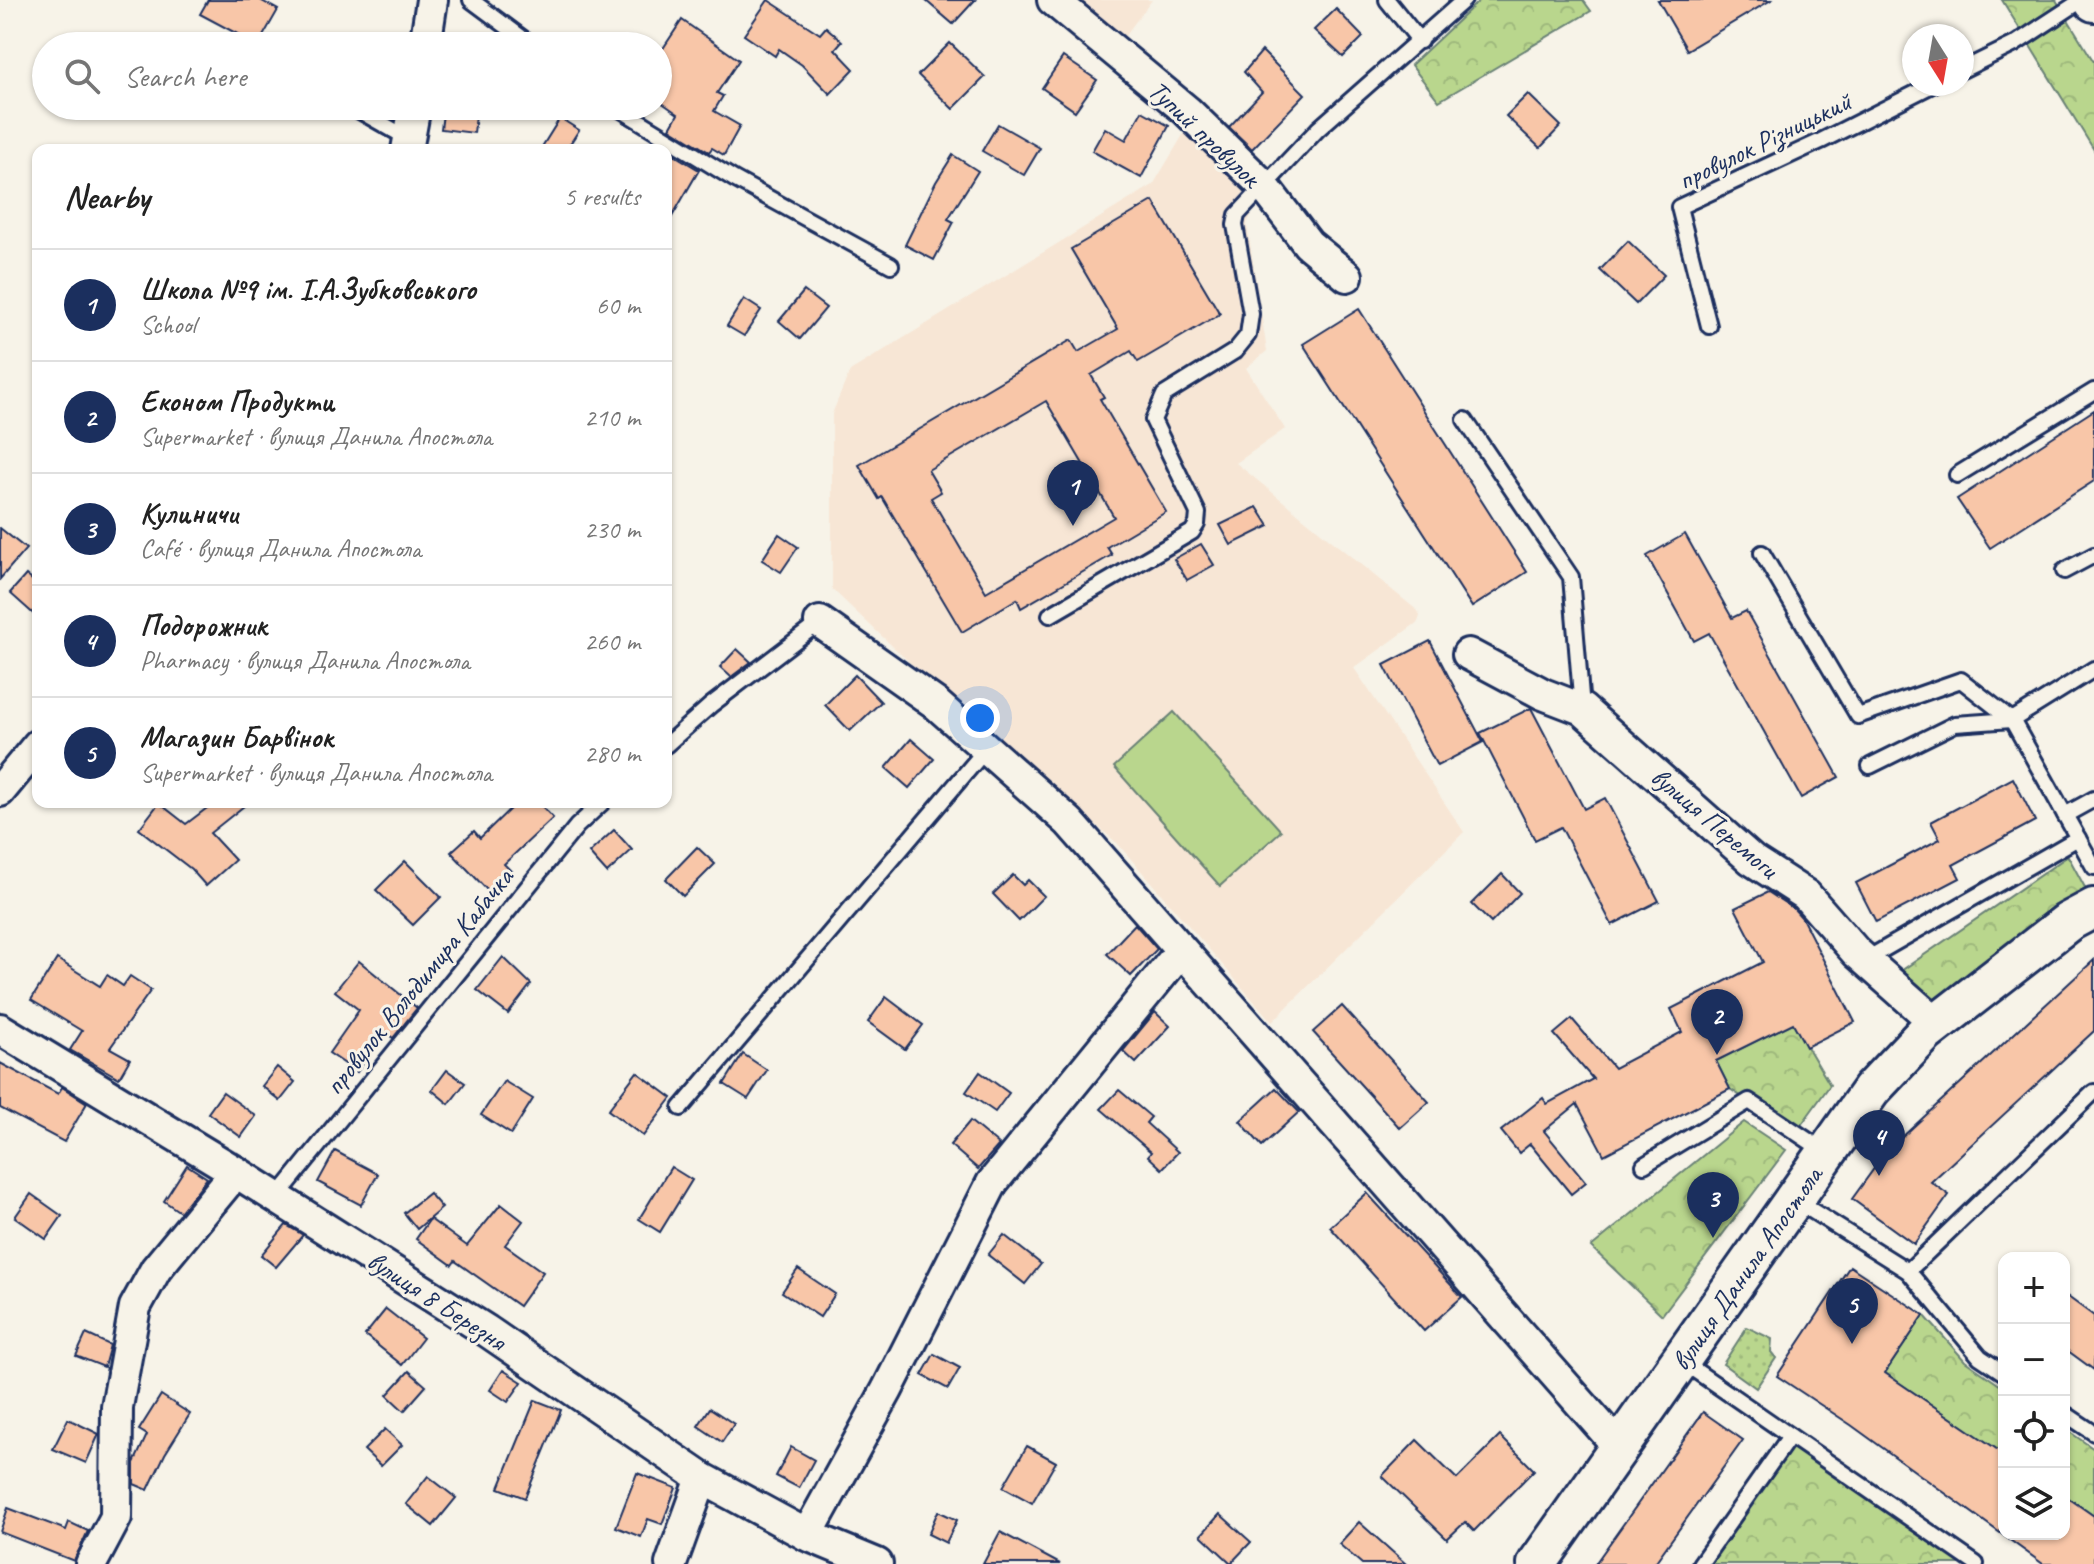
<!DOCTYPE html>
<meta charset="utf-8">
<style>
:root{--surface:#fff;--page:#f2f2f2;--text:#222;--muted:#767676;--line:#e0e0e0;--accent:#1b2f5e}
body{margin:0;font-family:Caveat,sans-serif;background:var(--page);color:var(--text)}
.controls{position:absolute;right:24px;bottom:24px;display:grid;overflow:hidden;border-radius:16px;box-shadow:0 2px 6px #0004}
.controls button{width:72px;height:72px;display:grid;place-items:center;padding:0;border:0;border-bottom:2px solid var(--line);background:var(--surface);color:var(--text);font:40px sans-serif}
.compass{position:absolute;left:1902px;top:24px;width:72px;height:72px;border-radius:50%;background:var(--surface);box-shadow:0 2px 6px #0004;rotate:169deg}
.you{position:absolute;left:980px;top:718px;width:28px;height:28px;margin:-20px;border:6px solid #fff;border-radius:50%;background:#1a73e8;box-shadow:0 0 0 12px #1a73e833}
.badge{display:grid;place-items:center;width:52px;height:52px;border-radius:50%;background:var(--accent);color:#fff;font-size:26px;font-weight:700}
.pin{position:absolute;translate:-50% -66px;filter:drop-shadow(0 2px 4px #0008)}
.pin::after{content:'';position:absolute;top:42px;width:28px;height:24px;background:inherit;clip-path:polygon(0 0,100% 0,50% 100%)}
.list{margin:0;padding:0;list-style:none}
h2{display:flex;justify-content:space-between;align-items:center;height:104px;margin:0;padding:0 32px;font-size:34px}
h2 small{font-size:26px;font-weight:400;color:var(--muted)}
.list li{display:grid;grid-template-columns:52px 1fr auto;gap:24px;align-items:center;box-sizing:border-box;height:112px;padding:0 32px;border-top:2px solid var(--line)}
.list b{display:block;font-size:30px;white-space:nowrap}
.list p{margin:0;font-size:26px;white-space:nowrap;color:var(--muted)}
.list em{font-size:26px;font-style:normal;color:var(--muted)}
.icon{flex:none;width:44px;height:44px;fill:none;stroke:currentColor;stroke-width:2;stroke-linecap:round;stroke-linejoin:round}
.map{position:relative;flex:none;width:2094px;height:1564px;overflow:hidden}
.search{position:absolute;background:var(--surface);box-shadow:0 2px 6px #0004;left:32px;top:32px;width:640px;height:88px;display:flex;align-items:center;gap:20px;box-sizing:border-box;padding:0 28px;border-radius:44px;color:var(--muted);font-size:30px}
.panel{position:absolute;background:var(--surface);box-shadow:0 2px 6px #0004;left:32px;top:144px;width:640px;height:664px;border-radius:16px}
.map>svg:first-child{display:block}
.built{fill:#f7e6d5}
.grass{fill:url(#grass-dots);stroke:#6a8276;stroke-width:2}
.forest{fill:url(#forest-crowns);stroke:#6a8276;stroke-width:2}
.pitch{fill:#b9d68d;stroke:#6a8276;stroke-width:2}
.building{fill:#f8c6a8;stroke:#1b2f5e;stroke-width:2;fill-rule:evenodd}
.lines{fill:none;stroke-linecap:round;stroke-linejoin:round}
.service-casing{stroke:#1b2f5e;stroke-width:20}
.minor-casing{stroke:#1b2f5e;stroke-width:36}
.tertiary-casing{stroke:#1b2f5e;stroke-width:44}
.service{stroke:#f7f3e8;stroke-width:14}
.minor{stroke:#f7f3e8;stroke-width:30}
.tertiary{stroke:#f7f3e8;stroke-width:38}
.labels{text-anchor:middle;stroke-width:6;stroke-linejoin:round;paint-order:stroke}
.street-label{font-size:28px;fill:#1b2f5e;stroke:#f7f3e8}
</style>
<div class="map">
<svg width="2094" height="1564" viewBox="0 0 2094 1564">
<defs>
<pattern id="grass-dots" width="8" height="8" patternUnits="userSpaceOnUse" patternTransform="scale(2)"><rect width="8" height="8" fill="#b9d68d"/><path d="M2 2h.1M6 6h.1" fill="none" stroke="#9eb87c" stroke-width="1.8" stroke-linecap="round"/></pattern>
<pattern id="forest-crowns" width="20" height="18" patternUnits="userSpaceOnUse" patternTransform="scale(2)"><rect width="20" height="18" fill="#b9d68d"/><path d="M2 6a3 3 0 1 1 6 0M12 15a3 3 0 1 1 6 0" fill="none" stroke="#9eb87c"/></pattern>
</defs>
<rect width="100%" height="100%" fill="#f7f3e8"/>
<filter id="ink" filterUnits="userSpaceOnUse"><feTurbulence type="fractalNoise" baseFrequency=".0125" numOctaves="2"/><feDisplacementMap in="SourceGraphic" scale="16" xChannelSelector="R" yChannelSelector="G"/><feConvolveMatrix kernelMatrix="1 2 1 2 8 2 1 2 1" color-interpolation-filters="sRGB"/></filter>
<g filter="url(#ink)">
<g class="built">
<path d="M 1065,0 L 1152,0 L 1118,45 Z"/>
<path d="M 1189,125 L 1259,198 L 1247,224 L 1267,351 L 1246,368 L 1285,429 L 1236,463 L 1418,611 L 1420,616 L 1418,622 L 1354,668 L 1464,832 L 1272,1022 L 1117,843 L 944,695 L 832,589 L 832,414 L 850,371 L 1153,185 Z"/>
</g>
<path class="grass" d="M 1747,1327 L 1772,1339 L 1771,1352 L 1776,1358 L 1756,1388 L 1723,1364 Z"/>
<g class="forest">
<path d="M 1480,0 L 1583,0 L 1591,11 L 1439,101 L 1411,65 Z"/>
<path d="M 2002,0 L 2056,0 L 2094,62 L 2094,150 Z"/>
<path d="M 2068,856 L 2089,895 L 1933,1004 L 1901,971 Z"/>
<path d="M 1793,1023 L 1830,1085 L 1796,1132 L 1730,1089 L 1716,1061 Z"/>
<path d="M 1744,1122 L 1786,1150 L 1662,1315 L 1591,1247 Z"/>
<path d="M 1924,1315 L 1965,1361 L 2004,1388 L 2004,1454 L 1885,1373 Z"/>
<path d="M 2064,1428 L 2094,1449 L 2094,1516 L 2064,1495 Z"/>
<path d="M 1790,1436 L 1976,1564 L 1701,1564 Z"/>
</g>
<path class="pitch" d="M 1174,712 L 1281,831 L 1220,886 L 1114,767 Z"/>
<g class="building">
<path d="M 208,0 L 260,0 L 278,10 L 258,45 L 200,14 Z"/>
<path d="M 768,0 L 820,34 L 826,27 L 842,41 L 835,49 L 854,69 L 830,94 L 802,65 L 779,49 L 775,56 L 744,35 Z"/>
<path d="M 925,0 L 975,0 L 953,24 Z"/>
<path d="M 1658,0 L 1771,0 L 1687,50 Z"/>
<path d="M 1336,9 L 1363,37 L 1343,57 L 1314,30 Z"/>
<path d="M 682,20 L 739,60 L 717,93 L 723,96 L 714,111 L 740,126 L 724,155 L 712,148 L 709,152 L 670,128 L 678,114 L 658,100 L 658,56 Z"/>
<path d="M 950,43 L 985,77 L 953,109 L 918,75 Z"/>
<path d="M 1262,51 L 1305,94 L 1252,149 L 1229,127 L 1262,92 L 1244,72 Z"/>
<path d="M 1063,57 L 1097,80 L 1075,111 L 1042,88 Z"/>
<path d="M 1528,94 L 1561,126 L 1540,148 L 1506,116 Z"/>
<path d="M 444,106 L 477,106 L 474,133 L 441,129 Z"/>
<path d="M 1142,111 L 1169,126 L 1141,178 L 1092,151 L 1105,128 L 1126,140 Z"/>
<path d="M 560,118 L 579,130 L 566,150 L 540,150 Z"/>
<path d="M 998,124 L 1040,148 L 1024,175 L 982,151 Z"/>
<path d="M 666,150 L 699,170 L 666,227 Z"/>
<path d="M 953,155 L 978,171 L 948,219 L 954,222 L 934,260 L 905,245 L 936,182 Z"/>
<path d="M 1153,201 L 1220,314 L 1138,362 L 1131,351 L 1091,375 L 1104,397 L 1100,399 L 1166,512 L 1107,547 L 1112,555 L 1021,608 L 1017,599 L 962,632 L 882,497 L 879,499 L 859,465 L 1071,340 L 1078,352 L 1118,329 L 1071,249 ZM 1046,401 L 1114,517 L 986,592 L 931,498 L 941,492 L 928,470 Z"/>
<path d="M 1628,241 L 1664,275 L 1636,304 L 1600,270 Z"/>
<path d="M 804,291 L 826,308 L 800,339 L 779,321 Z"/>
<path d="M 744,299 L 761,310 L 744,336 L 727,326 Z"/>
<path d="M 1359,309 L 1527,572 L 1472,607 L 1303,344 Z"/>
<path d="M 2094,410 L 2094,481 L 1990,548 L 1957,499 Z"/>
<path d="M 1257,507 L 1269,526 L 1231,545 L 1220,525 Z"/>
<path d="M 0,528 L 26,549 L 0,579 Z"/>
<path d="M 779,534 L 798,547 L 781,572 L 762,560 Z"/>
<path d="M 1685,534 L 1732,618 L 1746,611 L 1839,777 L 1801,798 L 1709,633 L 1694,641 L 1647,556 Z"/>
<path d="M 1201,544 L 1214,565 L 1187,580 L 1174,559 Z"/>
<path d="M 26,575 L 38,585 L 38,618 L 10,593 Z"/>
<path d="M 1430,641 L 1483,742 L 1437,766 L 1384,665 Z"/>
<path d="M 737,649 L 751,662 L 731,677 L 720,667 Z"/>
<path d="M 855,675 L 881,702 L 850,731 L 825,705 Z"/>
<path d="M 1531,708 L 1584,809 L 1605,798 L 1659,901 L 1612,925 L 1561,827 L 1535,840 L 1480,733 Z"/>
<path d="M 911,739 L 934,759 L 909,788 L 886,768 Z"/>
<path d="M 2013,778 L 2035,821 L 1953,865 L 1960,878 L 1876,922 L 1856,883 L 1940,839 L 1931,822 Z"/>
<path d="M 215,802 L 249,802 L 210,833 L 235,860 L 206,886 L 191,869 L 139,829 L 159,803 L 186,824 Z"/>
<path d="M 517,802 L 538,802 L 553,818 L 504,864 L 512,872 L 490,893 L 451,852 L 474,831 L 480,838 Z"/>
<path d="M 614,830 L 632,850 L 607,873 L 589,853 Z"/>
<path d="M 697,847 L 715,864 L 683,896 L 666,879 Z"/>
<path d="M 405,861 L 441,897 L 413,925 L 376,890 Z"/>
<path d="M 1502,874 L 1520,893 L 1491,923 L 1472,904 Z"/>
<path d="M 1013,875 L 1023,885 L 1028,880 L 1044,896 L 1019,921 L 993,894 Z"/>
<path d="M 1768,892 L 1794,909 L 1802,918 L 1855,1022 L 1806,1047 L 1793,1023 L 1716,1061 L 1730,1089 L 1604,1155 L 1577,1104 L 1544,1131 L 1586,1182 L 1571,1194 L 1530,1144 L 1519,1153 L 1501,1131 L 1543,1098 L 1547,1104 L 1593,1079 L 1554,1034 L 1572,1019 L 1614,1068 L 1682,1032 L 1671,1009 L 1763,962 L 1735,908 Z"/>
<path d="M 1135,924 L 1157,949 L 1131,976 L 1107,954 Z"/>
<path d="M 503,957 L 531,984 L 508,1014 L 477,990 Z"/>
<path d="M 57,959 L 100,986 L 107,975 L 123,986 L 130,976 L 151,990 L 110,1048 L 130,1059 L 119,1078 L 70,1050 L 82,1031 L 31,1000 Z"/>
<path d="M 2094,960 L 2094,1031 L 1931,1182 L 1949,1195 L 1914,1244 L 1852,1199 L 1886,1152 Z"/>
<path d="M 359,961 L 417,1008 L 393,1038 L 385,1032 L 357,1072 L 329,1053 L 359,1010 L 335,991 Z"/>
<path d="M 886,997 L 923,1025 L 905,1049 L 868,1022 Z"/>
<path d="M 1342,1006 L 1429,1102 L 1400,1128 L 1313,1032 Z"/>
<path d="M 1155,1012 L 1170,1026 L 1136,1063 L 1123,1051 Z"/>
<path d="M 743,1054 L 767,1070 L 748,1099 L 724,1084 Z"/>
<path d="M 0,1063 L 58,1094 L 62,1087 L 87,1103 L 64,1142 L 0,1108 Z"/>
<path d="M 277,1067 L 295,1082 L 280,1101 L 262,1086 Z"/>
<path d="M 447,1070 L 465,1083 L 449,1104 L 432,1090 Z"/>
<path d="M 637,1072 L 672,1098 L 643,1136 L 608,1110 Z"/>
<path d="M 980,1072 L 1009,1093 L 995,1112 L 966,1092 Z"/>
<path d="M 504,1081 L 533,1099 L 511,1134 L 481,1115 Z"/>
<path d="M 1276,1088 L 1299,1112 L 1262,1146 L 1240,1121 Z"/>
<path d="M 1119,1090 L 1151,1117 L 1146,1123 L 1178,1152 L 1162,1169 L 1148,1156 L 1151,1152 L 1101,1109 Z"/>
<path d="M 223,1092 L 256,1116 L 241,1137 L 208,1113 Z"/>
<path d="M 970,1121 L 999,1145 L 978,1169 L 950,1145 Z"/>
<path d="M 335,1151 L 378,1174 L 361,1205 L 318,1182 Z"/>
<path d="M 187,1165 L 207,1178 L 180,1212 L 164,1201 Z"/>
<path d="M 671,1167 L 692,1180 L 660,1232 L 639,1219 Z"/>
<path d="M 429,1193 L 442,1208 L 417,1229 L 404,1213 Z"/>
<path d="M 1367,1193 L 1462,1297 L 1424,1331 L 1330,1227 Z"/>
<path d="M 31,1194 L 62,1216 L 46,1239 L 15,1217 Z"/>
<path d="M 501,1204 L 523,1221 L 505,1245 L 543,1272 L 519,1306 L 455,1261 L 452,1265 L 416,1239 L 430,1219 L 467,1246 Z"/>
<path d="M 286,1225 L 303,1235 L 276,1267 L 261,1255 Z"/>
<path d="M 1004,1235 L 1041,1264 L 1025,1284 L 988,1255 Z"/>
<path d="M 1850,1266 L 1924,1315 L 1885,1373 L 2004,1454 L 2004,1534 L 2064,1534 L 2064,1495 L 2094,1516 L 2094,1564 L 2043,1564 L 1851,1425 L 1777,1376 Z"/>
<path d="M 798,1269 L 835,1294 L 820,1317 L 782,1292 Z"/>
<path d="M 2064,1294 L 2094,1316 L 2094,1370 L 2064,1348 Z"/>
<path d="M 386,1309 L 423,1338 L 402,1365 L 365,1335 Z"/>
<path d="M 86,1334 L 110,1345 L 104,1367 L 76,1356 Z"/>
<path d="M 934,1354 L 960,1368 L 948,1389 L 922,1375 Z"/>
<path d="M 503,1370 L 522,1382 L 508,1402 L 490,1390 Z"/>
<path d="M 409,1371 L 426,1386 L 404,1411 L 387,1395 Z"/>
<path d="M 161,1395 L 190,1414 L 165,1454 L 148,1490 L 134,1484 L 134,1463 L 147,1435 L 139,1430 Z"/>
<path d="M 535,1400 L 561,1410 L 525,1498 L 499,1488 Z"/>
<path d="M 710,1408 L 734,1424 L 722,1442 L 698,1426 Z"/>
<path d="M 1703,1412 L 1743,1440 L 1654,1564 L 1595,1564 Z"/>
<path d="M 68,1419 L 99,1434 L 86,1463 L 53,1449 Z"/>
<path d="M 385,1429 L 402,1445 L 381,1466 L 364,1450 Z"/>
<path d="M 1500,1436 L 1534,1470 L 1474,1531 L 1465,1522 L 1447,1539 L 1382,1476 L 1417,1440 L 1457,1479 Z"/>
<path d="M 1027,1446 L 1056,1462 L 1032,1503 L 1003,1487 Z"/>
<path d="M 791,1447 L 814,1460 L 799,1488 L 776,1476 Z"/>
<path d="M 637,1473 L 676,1488 L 662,1524 L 648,1519 L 641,1537 L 616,1527 Z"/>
<path d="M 428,1476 L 456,1498 L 433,1526 L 406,1504 Z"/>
<path d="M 8,1508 L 66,1530 L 69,1522 L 88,1531 L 74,1561 L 0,1532 Z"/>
<path d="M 938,1511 L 957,1520 L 946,1543 L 928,1534 Z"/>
<path d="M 1220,1514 L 1251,1542 L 1231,1563 L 1201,1535 Z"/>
<path d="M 1359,1522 L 1406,1564 L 1362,1564 L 1339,1544 Z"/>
<path d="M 1000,1532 L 1060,1564 L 983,1564 Z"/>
</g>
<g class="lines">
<g class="service-casing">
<g id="service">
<path d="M 471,0 L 533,46"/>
<path d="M 1387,0 L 1420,41"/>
<path d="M 1962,70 L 2015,44 L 2082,0"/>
<path d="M 351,106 L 409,139"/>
<path d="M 615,106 L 734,179 L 891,265"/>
<path d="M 1709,326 L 1679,207 L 1821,141 L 1934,84"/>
<path d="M 1465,420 L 1571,577 L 1582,708"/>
<path d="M 1957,475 L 2094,391"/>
<path d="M 1762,553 L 1858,716 L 1961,680 L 2012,720"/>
<path d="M 2064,571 L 2094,555"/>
<path d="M 1050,615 L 1192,532 L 1197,524 L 1198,513 L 1153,420 L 1164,395 L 1235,351 L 1248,335 L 1251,314 L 1235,225 L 1237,215 L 1318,129 L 1464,0"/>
<path d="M 2094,669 L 2012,720 L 2094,867"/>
<path d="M 666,745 L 711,705 L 820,622"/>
<path d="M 1870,766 L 1955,724 L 2012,720"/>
<path d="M 2065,815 L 2094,799"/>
<path d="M 1865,960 L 2078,838"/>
<path d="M 681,1108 L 987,748"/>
<path d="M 1644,1165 L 1749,1101 L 1827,1153"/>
<path d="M 277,1197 L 577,826 L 603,802"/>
<path d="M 1795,1200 L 1908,1271 L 1980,1357 L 2004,1373"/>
<path d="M 1908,1271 L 2094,1092"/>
<path d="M 1683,1362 L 1976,1564"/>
<path d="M 2064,1413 L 2094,1433"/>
<path d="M 1700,1564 L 1790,1436"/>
</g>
</g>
<g class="minor-casing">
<g id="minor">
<path d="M 1053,0 L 1187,111 L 1263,185 L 1308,244 L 1347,276"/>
<path d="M 425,46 L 432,0"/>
<path d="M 407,150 L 415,106"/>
<path d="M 820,622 L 935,703 L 1069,822 L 1619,1447"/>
<path d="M 1468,654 L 1543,694 L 1582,709 L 1752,860 L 1806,895 L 1856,952 L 1937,1024"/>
<path d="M 0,791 L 38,745"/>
<path d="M 0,1029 L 236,1172 L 487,1331 L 702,1478 L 807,1535 L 877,1564"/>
<path d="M 807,1535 L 887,1390 L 992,1183 L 1181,951"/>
<path d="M 91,1564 L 116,1517 L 117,1407 L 135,1307 L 156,1269 L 236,1172"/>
<path d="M 671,1564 L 702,1478"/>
</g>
</g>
<g class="tertiary-casing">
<g id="tertiary">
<path d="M 2093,0 L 2094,2"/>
<path d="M 1537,1564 L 1871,1090 L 1925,1033 L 2068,922 L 2094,908"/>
</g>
</g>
<use href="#service" class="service"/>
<use href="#minor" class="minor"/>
<use href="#tertiary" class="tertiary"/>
</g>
</g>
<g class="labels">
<g class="street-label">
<text transform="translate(1205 133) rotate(43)" y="10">Тупий провулок</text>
<text transform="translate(1764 140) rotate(-26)" y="10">провулок Різницький</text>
<text transform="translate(1715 822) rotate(40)" y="10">вулиця Перемоги</text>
<text transform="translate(418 981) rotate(-51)" y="10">провулок Володимира Кабачка</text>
<text transform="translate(1746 1268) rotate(-55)" y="10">вулиця Данила Апостола</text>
<text transform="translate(437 1300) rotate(33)" y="10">вулиця 8 Березня</text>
</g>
</g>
</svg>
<div class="controls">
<button>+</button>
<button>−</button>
<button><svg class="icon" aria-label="locate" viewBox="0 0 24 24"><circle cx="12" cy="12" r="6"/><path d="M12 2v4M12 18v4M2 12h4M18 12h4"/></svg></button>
<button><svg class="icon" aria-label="layers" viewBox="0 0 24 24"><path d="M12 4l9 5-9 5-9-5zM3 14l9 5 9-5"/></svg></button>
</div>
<svg class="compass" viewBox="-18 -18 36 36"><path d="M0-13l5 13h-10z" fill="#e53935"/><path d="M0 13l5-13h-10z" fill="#767676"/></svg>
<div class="you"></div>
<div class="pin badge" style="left:1073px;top:526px">1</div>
<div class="pin badge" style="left:1717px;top:1055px">2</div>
<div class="pin badge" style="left:1713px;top:1238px">3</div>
<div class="pin badge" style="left:1879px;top:1176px">4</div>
<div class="pin badge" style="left:1852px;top:1344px">5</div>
<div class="search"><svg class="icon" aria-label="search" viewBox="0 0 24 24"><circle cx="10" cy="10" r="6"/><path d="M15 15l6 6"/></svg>Search here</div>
<section class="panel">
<h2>Nearby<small>5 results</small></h2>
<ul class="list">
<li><span class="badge">1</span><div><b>Школа №9 ім. І.А.Зубковського</b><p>School</p></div><em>60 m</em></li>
<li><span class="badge">2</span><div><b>Економ Продукти</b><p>Supermarket · вулиця Данила Апостола</p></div><em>210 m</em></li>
<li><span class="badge">3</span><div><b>Кулиничи</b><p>Café · вулиця Данила Апостола</p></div><em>230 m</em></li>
<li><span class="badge">4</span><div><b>Подорожник</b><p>Pharmacy · вулиця Данила Апостола</p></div><em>260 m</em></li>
<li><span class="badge">5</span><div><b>Магазин Барвінок</b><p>Supermarket · вулиця Данила Апостола</p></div><em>280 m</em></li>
</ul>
</section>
</div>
